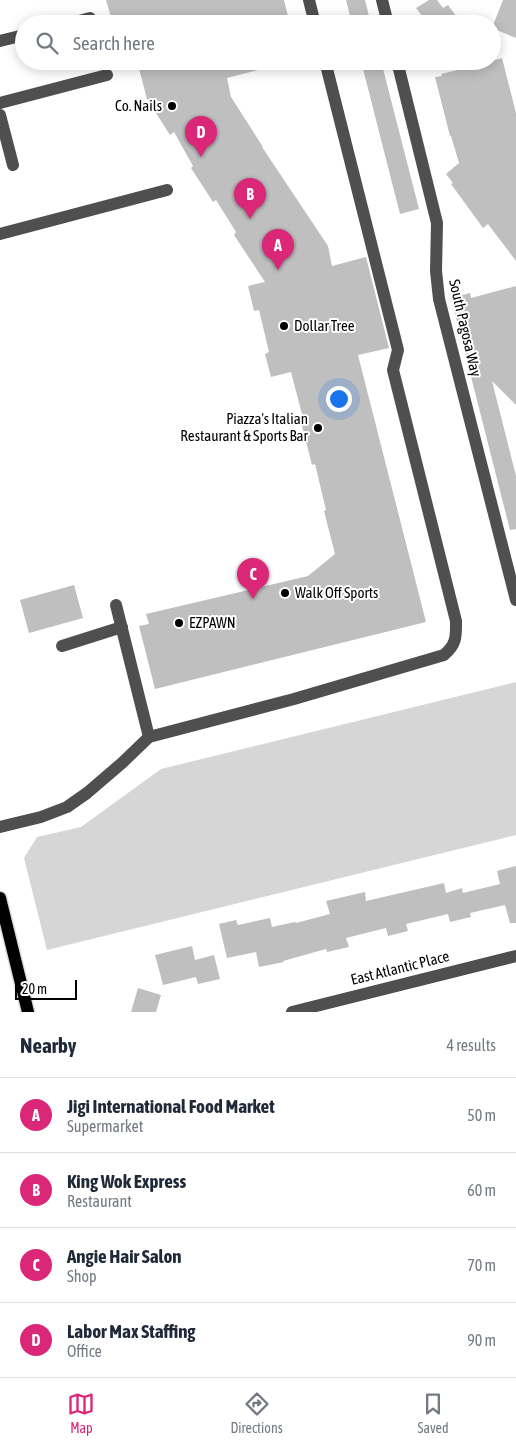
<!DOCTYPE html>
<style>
:root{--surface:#fff;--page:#f6f6f7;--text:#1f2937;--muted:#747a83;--line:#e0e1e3;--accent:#db2777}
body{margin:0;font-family:"Asap Condensed",sans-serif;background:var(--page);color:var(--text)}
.scale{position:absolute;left:15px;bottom:12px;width:62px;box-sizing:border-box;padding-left:5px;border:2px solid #000;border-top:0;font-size:14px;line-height:18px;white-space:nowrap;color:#000;-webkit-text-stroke:4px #fff;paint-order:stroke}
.you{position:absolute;left:338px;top:398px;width:18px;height:18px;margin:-12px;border:4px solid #fff;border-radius:50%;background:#1a73e8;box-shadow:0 0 0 8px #1a73e833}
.badge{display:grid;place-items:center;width:32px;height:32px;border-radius:50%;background:var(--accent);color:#fff;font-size:16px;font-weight:700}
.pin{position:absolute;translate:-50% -41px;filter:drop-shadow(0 1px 2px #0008)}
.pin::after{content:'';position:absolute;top:26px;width:18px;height:15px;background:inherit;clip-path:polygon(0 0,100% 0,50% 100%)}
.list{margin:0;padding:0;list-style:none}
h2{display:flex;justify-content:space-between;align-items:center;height:65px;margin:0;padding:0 20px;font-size:21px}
h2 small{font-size:16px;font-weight:400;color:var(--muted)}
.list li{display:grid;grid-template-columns:32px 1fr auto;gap:15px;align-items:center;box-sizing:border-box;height:75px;padding:0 20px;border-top:1px solid var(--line)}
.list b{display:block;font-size:19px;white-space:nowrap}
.list p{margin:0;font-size:16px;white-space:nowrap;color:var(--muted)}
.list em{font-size:16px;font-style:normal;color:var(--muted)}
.icon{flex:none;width:28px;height:28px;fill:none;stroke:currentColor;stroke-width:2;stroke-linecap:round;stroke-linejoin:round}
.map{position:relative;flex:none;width:516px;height:1012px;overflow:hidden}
.search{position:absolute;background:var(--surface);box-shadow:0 2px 12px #0003;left:15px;right:15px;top:15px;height:55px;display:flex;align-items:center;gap:12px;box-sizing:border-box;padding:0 18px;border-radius:28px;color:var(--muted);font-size:19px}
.sheet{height:365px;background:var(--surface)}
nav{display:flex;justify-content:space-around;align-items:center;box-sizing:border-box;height:70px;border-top:1px solid var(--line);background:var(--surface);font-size:14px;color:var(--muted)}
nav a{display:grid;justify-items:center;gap:2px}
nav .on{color:var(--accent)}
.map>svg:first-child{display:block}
.green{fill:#d6d6d6}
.building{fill:#bfbfbf}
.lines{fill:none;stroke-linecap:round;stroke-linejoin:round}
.major-casing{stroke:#dbdbdb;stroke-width:15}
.minor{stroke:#4f4f4f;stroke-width:12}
.major{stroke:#000;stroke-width:12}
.poi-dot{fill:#000;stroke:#fff;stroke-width:2}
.labels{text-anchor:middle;stroke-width:4;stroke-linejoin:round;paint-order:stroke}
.poi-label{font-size:15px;fill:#000;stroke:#fff;text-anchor:start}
.street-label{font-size:15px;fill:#000;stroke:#fff}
</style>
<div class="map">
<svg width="516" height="1012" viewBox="0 0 516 1012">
<rect width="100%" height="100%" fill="#fff"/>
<path class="green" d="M 516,682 L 516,835 L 47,950 L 24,858 L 37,837 L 81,827 L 161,769 Z"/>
<g class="building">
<path d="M 106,0 L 284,0 L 290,24 L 113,24 Z"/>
<path d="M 346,0 L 365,0 L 371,24 L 352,24 Z"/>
<path d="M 429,0 L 437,0 L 443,8 L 448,5 L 462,24 L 423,24 L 426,21 L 416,8 Z"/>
<path d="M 503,0 L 516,0 L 516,38 L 492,28 Z"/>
<path d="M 502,58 L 516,113 L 516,261 L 488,224 L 483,228 L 451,184 L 453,183 L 446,174 L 459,163 L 451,136 L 450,136 L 435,77 L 442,76 L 441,74 L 462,69 L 455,61 L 492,61 Z"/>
<path d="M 137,61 L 270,61 L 270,67 L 227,78 L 231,97 L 263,147 L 262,147 L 328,246 L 332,266 L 366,257 L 389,348 L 358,355 L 426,622 L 155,689 L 139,626 L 149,624 L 146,614 L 308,576 L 335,554 L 324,511 L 326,510 L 315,464 L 312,465 L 300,418 L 303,418 L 291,372 L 271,377 L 265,354 L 269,352 L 259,310 L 254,311 L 248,286 L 265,282 L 234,235 L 236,232 L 216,200 L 213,202 L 191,168 L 193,166 L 174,132 L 170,135 L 147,99 Z"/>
<path d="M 361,61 L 381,61 L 419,209 L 400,214 Z"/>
<path d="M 516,286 L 516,405 L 492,381 L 516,476 L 516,529 L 510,530 L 451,298 L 470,293 L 471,298 Z"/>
<path d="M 74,585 L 83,618 L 29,633 L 20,600 Z"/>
<path d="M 516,866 L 516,923 L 510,923 L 505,905 L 470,913 L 471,917 L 450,922 L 448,914 L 406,924 L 408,931 L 388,936 L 386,928 L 346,938 L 349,947 L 327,952 L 326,949 L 283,961 L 284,962 L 259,967 L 256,952 L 227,958 L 219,924 L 236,920 L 238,925 L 270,918 L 272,927 L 295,922 L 296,923 L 330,914 L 326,901 L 365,892 L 366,901 L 444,883 L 446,893 L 462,888 L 463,893 L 500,884 L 497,871 Z"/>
<path d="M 192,946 L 195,960 L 214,955 L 220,979 L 198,984 L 196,977 L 163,985 L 155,955 Z"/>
<path d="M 138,988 L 161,995 L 156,1012 L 131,1012 Z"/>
</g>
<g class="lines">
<g class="major-casing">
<path id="major" d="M 0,898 L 28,1012"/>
</g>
<g class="minor">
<path d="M 309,0 L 315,24"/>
<path d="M 382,0 L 388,24"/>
<path d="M 68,24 L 90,18"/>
<path d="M 0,41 L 24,35"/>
<path d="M 397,61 L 437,223 L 436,271 L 439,299 L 516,600"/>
<path d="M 0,103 L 107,75"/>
<path d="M 0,115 L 13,165"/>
<path d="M 0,234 L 167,190"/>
<path d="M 116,605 L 149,737"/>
<path d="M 62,646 L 122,627"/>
<path d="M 0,827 L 41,817 L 67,807 L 87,793 L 122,763 L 149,737 L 294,699 L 444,655 C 457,644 456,636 456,621 L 393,370 L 398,350 L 325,61"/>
<path d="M 292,1012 L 516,956"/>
</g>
<use href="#major" class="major"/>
</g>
<g class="poi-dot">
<circle cx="172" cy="106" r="5"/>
<circle cx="284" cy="326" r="5"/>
<circle cx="318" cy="428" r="5"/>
<circle cx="285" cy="593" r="5"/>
<circle cx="179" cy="623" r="5"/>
</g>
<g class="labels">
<g class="poi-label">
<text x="162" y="111" text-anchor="end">Co. Nails</text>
<text x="294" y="331">Dollar Tree</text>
<text x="308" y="424" text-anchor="end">Piazza's Italian<tspan x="308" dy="17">Restaurant &amp; Sports Bar</tspan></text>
<text x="295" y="598">Walk Off Sports</text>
<text x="189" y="628">EZPAWN</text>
</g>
<g class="street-label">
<text transform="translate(465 328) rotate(77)" y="5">South Pagosa Way</text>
<text transform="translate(400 968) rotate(-14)" y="5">East Atlantic Place</text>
</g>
</g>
</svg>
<div class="scale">20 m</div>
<div class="you"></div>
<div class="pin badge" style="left:278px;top:270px">A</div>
<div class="pin badge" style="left:250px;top:219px">B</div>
<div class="pin badge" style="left:253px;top:599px">C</div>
<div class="pin badge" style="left:201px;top:157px">D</div>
<div class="search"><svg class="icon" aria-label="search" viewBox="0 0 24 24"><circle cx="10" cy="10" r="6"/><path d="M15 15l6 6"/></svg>Search here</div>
</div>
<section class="sheet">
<h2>Nearby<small>4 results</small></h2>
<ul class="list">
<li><span class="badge">A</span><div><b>Jigi International Food Market</b><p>Supermarket</p></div><em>50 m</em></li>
<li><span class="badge">B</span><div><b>King Wok Express</b><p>Restaurant</p></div><em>60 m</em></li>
<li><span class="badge">C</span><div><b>Angie Hair Salon</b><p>Shop</p></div><em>70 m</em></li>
<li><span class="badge">D</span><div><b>Labor Max Staffing</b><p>Office</p></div><em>90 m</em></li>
</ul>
</section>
<nav>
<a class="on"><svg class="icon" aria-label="map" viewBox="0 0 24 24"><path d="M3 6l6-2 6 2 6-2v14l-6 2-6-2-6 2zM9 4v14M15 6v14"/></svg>Map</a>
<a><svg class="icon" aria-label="directions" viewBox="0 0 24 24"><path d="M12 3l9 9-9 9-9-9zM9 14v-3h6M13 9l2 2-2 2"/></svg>Directions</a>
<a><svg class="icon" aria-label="saved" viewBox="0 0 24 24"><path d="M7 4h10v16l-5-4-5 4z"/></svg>Saved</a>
</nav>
